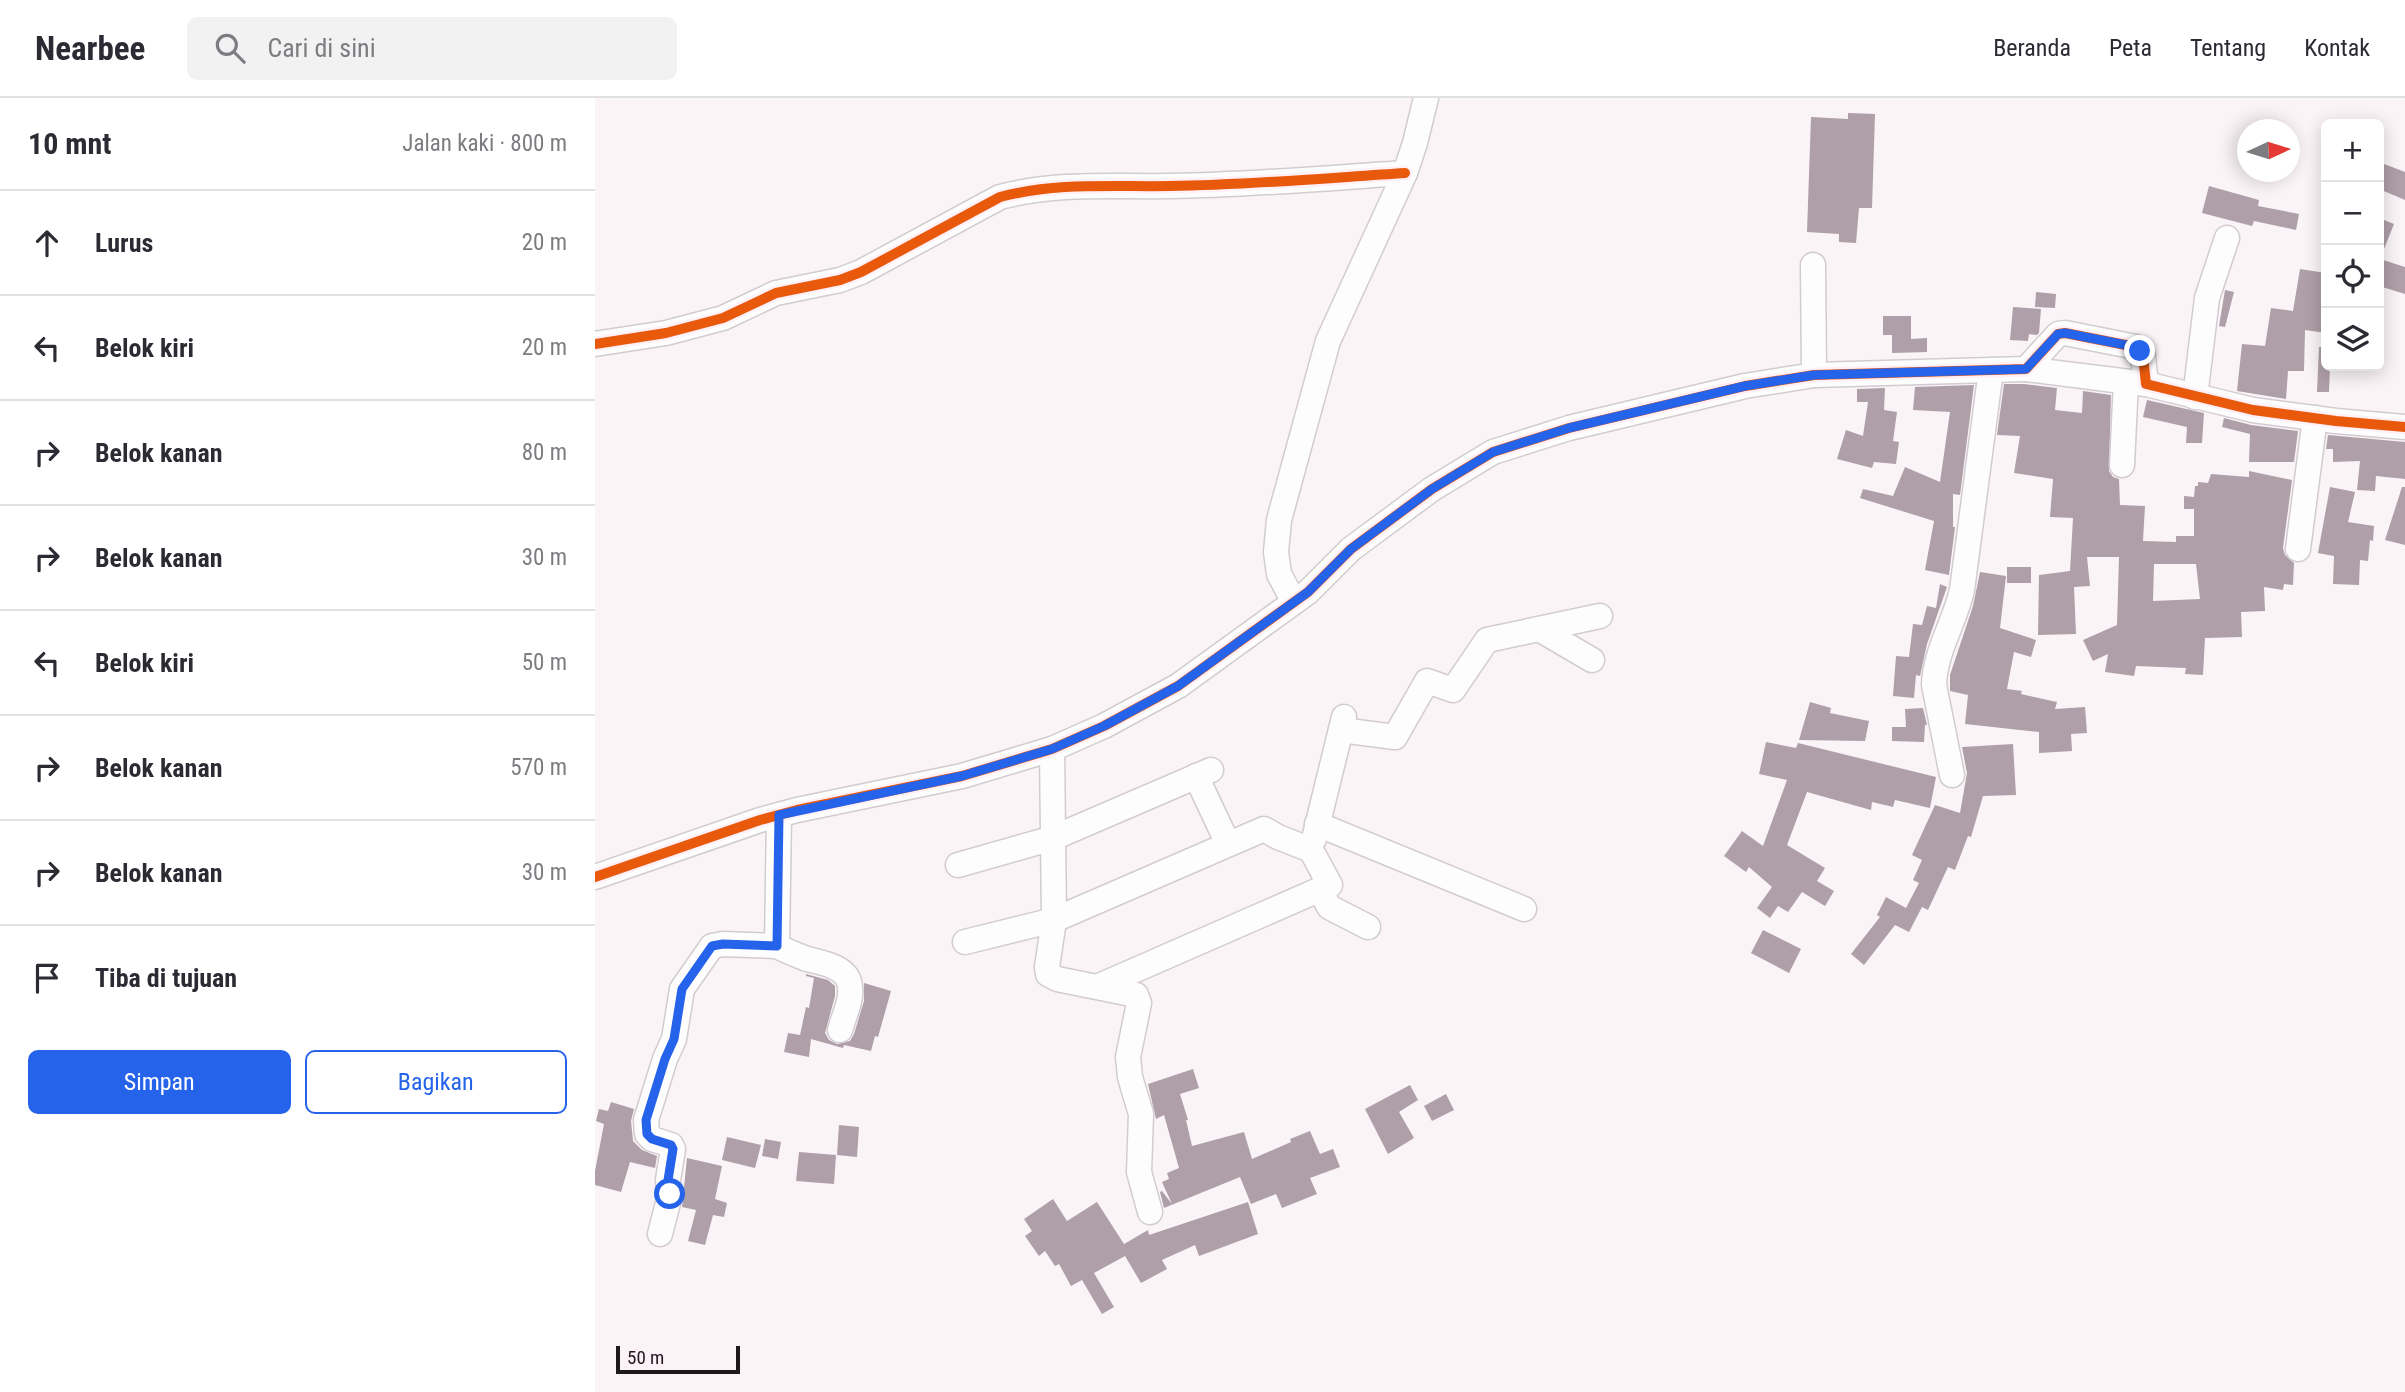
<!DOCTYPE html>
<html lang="id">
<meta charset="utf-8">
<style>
:root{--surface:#fff;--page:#f2f2f3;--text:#2b2b33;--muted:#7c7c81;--line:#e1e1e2;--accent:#2563eb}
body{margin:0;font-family:"Roboto Condensed",sans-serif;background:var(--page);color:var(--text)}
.controls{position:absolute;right:21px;top:21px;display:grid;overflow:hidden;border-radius:10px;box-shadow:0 4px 18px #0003}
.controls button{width:63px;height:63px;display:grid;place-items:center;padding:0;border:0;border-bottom:2px solid var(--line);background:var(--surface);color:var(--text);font:35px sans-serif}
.compass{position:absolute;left:1642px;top:21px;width:63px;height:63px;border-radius:50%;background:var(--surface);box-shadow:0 4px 18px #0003;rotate:86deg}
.scale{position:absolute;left:21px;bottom:18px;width:124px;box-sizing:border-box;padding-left:7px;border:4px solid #1d181b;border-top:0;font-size:19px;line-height:24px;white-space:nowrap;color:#1d181b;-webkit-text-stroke:5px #fef0f7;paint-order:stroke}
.stop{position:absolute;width:21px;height:21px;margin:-16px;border:5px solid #2563eb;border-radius:50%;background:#fff}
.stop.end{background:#2563eb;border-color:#fff;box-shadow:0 2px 7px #0008}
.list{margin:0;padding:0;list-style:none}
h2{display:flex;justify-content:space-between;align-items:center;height:91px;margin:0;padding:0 28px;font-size:30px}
h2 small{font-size:23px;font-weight:400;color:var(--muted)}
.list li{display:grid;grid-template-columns:46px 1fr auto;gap:21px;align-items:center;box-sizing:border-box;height:105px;padding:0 28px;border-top:2px solid var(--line)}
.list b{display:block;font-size:26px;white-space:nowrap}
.list em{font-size:23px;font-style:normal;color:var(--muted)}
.actions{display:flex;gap:14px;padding:21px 28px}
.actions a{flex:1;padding:16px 0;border:2px solid var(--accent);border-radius:10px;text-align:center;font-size:24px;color:var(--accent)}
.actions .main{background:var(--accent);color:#fff}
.icon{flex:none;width:38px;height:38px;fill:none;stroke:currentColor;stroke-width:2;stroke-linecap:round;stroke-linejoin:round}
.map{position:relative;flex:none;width:1810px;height:1294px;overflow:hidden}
header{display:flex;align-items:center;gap:42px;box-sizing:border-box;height:98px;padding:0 35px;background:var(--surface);border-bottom:2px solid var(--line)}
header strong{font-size:33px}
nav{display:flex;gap:38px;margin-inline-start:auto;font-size:24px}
.search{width:490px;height:63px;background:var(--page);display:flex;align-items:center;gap:18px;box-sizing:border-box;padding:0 24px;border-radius:10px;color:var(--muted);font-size:26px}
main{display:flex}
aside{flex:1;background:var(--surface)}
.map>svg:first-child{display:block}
.building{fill:#af9fa8;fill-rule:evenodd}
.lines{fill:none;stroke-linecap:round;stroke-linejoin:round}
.minor-casing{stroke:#d2cccf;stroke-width:27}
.minor{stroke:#fefdfe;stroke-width:24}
.cycleway-casing{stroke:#fef0f7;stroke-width:15}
.cycleway{stroke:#e8590c;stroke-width:10}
.route{stroke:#2563eb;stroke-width:9}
</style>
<header>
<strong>Nearbee</strong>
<div class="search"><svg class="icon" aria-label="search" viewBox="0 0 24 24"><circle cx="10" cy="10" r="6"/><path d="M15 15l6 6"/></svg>Cari di sini</div>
<nav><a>Beranda</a><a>Peta</a><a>Tentang</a><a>Kontak</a></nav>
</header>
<main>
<aside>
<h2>10 mnt<small>Jalan kaki · 800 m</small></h2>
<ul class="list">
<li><svg class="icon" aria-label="ahead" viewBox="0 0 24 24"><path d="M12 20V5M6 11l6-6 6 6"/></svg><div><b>Lurus</b></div><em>20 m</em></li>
<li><svg class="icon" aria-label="left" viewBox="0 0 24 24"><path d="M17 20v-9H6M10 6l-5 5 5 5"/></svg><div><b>Belok kiri</b></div><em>20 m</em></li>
<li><svg class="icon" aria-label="right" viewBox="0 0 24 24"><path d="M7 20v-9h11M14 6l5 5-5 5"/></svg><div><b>Belok kanan</b></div><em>80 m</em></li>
<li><svg class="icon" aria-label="right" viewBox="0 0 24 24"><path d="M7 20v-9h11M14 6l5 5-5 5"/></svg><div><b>Belok kanan</b></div><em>30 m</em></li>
<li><svg class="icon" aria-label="left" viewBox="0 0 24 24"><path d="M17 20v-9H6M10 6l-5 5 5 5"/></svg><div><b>Belok kiri</b></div><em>50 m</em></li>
<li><svg class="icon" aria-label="right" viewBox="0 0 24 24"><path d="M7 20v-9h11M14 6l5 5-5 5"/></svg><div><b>Belok kanan</b></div><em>570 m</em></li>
<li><svg class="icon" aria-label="right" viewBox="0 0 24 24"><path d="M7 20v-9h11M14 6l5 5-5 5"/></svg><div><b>Belok kanan</b></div><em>30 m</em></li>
<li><svg class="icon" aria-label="arrive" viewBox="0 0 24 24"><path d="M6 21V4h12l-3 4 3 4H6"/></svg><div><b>Tiba di tujuan</b></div></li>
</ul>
<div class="actions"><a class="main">Simpan</a><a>Bagikan</a></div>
</aside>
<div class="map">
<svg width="1810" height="1294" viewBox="0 0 1810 1294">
<rect width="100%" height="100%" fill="#faf4f7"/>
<g class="building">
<path d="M 1253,15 L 1280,16 L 1277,110 L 1264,110 L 1261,145 L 1244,144 L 1244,136 L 1212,134 L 1216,19 L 1253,21 Z"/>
<path d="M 1784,64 L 1810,74 L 1810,102 L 1784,91 Z"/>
<path d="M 1614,88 L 1664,102 L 1663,108 L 1704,116 L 1701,132 L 1659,123 L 1657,128 L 1607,115 Z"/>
<path d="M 1784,120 L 1799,126 L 1785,161 L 1810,169 L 1810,196 L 1784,188 Z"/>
<path d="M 1705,171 L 1731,175 L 1727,205 L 1731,206 L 1731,235 L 1710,232 L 1709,273 L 1693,273 L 1691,301 L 1642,293 L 1647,246 L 1670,248 L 1676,210 L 1698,213 Z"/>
<path d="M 1630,192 L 1639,194 L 1630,229 L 1624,228 Z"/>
<path d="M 1441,194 L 1461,196 L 1460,210 L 1440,209 Z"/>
<path d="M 1418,209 L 1446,211 L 1444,235 L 1442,237 L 1434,236 L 1433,243 L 1415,242 Z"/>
<path d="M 1288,218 L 1316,218 L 1316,241 L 1332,240 L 1332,254 L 1297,255 L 1297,237 L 1288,237 Z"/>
<path d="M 1724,249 L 1731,249 L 1731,268 L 1735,268 L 1734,294 L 1722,294 Z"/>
<path d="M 1409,286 L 1429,286 L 1462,290 L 1460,312 L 1487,315 L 1488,293 L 1516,297 L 1514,373 L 1518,379 L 1524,381 L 1525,407 L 1550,408 L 1548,443 L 1581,444 L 1581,438 L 1599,438 L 1599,411 L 1589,411 L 1589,398 L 1599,399 L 1600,388 L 1603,388 L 1603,384 L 1613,385 L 1616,376 L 1654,379 L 1654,373 L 1697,382 L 1688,450 L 1690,457 L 1699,465 L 1698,487 L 1689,486 L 1688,492 L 1669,489 L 1670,513 L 1646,514 L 1647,539 L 1610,540 L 1608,577 L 1590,576 L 1591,570 L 1541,568 L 1539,578 L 1510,574 L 1513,556 L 1498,563 L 1488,542 L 1522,527 L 1524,459 L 1492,459 L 1495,488 L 1479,489 L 1481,536 L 1443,537 L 1444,477 L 1475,473 L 1478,420 L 1455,419 L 1458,381 L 1419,375 L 1425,338 L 1402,337 ZM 1559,466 L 1601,466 L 1605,501 L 1558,503 Z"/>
<path d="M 1379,287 L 1365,397 L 1358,396 L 1358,429 L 1360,429 L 1354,477 L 1330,472 L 1339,423 L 1265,400 L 1268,391 L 1298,398 L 1310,369 L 1345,384 L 1355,314 L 1318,312 L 1320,289 Z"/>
<path d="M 1290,290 L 1289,312 L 1302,314 L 1298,343 L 1304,344 L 1301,366 L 1279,364 L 1277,370 L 1242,361 L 1251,332 L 1268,338 L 1273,304 L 1262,304 L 1262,291 Z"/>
<path d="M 1552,302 L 1609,315 L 1607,345 L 1591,345 L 1592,329 L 1548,319 Z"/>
<path d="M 1629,320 L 1656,327 L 1703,333 L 1699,364 L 1654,364 L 1655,336 L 1627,329 Z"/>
<path d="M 1733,337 L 1810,344 L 1810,381 L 1781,378 L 1780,393 L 1762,392 L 1765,363 L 1738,364 L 1738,351 L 1731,351 Z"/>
<path d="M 1735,389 L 1760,394 L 1753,424 L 1779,428 L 1778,443 L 1775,442 L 1773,463 L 1765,462 L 1764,487 L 1738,486 L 1739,458 L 1723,455 Z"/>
<path d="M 1807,389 L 1810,389 L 1810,447 L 1790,442 Z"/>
<rect x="1412" y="469" width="24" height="16"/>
<path d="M 1385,474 L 1411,478 L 1405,530 L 1441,542 L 1436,559 L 1419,554 L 1412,591 L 1427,593 L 1426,596 L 1462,604 L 1460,611 L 1490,609 L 1492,635 L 1476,636 L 1477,653 L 1444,655 L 1444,634 L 1370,626 L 1373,597 L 1355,593 L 1355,577 L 1378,508 Z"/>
<path d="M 1345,486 L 1352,489 L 1332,546 L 1325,578 L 1321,577 L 1319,600 L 1298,598 L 1301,558 L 1314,559 L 1318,526 L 1327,527 L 1332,508 L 1341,510 Z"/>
<path d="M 1215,604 L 1236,610 L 1235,615 L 1274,623 L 1270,643 L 1204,642 Z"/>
<path d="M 1328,610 L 1332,627 L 1330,627 L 1329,644 L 1297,643 L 1297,629 L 1311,629 L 1310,611 Z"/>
<path d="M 1171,644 L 1201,650 L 1203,645 L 1341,679 L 1335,710 L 1300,702 L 1298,709 L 1277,704 L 1276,712 L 1212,694 L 1192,747 L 1230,770 L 1222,783 L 1239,793 L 1230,808 L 1207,794 L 1193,814 L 1183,808 L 1175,820 L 1162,810 L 1177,789 L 1154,769 L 1151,774 L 1129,758 L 1147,733 L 1168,748 L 1192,682 L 1164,676 Z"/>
<path d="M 1418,646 L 1421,697 L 1388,698 L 1376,739 L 1373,738 L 1360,772 L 1353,769 L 1333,812 L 1327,809 L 1314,834 L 1300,827 L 1269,867 L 1256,856 L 1285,819 L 1282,817 L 1291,799 L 1311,810 L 1324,785 L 1318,782 L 1327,762 L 1317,757 L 1340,707 L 1365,715 L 1372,675 L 1367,649 Z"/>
<path d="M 1168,832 L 1206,851 L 1194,875 L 1156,855 Z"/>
<path d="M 211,876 L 233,882 L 240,888 L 240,898 L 230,935 L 234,942 L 242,946 L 255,943 L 259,936 L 269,903 L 269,885 L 296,893 L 283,939 L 280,938 L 276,953 L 249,947 L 248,950 L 216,941 L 214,959 L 189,954 L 193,935 L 205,937 L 211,909 L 214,910 L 219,880 L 211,878 Z"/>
<path d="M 598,971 L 604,990 L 585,996 L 593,1022 L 591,1022 L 597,1048 L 649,1034 L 657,1061 L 696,1044 L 695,1041 L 715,1033 L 725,1056 L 738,1051 L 745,1069 L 715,1080 L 722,1096 L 687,1110 L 681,1096 L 656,1106 L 645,1079 L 569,1110 L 565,1094 L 567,1093 L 577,1106 L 567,1084 L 574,1081 L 572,1075 L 584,1070 L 569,1017 L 561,1021 L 553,986 Z"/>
<path d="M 815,987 L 823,1002 L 804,1014 L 819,1040 L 793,1056 L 770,1011 Z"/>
<path d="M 851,996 L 859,1012 L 837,1023 L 829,1008 Z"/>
<path d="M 16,1004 L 39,1011 L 36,1023 L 38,1043 L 47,1052 L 62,1058 L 60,1070 L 35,1064 L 26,1094 L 0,1087 L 0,1073 L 9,1026 L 1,1023 L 4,1011 L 13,1013 Z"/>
<path d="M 244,1027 L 264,1029 L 262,1059 L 242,1057 Z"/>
<path d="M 132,1039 L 166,1047 L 160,1070 L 127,1062 Z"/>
<path d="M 170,1041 L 186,1044 L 183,1061 L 167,1058 Z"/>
<path d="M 204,1054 L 241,1057 L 239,1086 L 201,1083 Z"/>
<path d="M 92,1060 L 127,1068 L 120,1101 L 132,1105 L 129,1119 L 118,1117 L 110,1147 L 93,1143 L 101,1112 L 87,1109 Z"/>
<path d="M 458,1101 L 472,1123 L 502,1104 L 529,1146 L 553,1132 L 554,1137 L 653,1104 L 663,1136 L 604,1158 L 600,1147 L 567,1162 L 572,1171 L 546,1185 L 530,1158 L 499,1175 L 519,1209 L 507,1216 L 487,1182 L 476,1188 L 464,1166 L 460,1168 L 450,1153 L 444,1158 L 430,1138 L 437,1133 L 429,1121 Z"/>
</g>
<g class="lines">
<g class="minor-casing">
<g id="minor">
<path d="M 1218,167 L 1219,277"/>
<path d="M 0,246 L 71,235 L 128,220 L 181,195 L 245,182 L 266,174 L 405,99 C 462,84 518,89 575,88 C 653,87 732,80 810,75"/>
<path d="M 1431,271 L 1551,286"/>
<path d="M 1600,299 L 1612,200 L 1632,140"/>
<path d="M 1527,367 L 1531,284"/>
<path d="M 1703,451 L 1720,320"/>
<path d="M 699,504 L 684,476 L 681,454 L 684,422 L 733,243 L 810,75 L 820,45 L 831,0"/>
<path d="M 944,531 L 997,562"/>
<path d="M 746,632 L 800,639 L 832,583 L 858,592 L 892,542 L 1005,518"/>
<path d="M 457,651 L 459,822 L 452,869 L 453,876 L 462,881 L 541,897 L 544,905 L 533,959 L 535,979 L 546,1016 L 544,1074 L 555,1114"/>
<path d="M 1357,677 L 1339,587 C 1340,553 1360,524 1367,492 L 1396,272"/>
<path d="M 601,678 L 633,746"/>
<path d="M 184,717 L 182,848 C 191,853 202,857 212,861 C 228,865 254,869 255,889 C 257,903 248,920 245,932"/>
<path d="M 722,726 L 929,811"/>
<path d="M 719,741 L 749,619"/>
<path d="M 363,767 L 458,740 L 616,672"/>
<path d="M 0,779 L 165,722 L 202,712 L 367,678 L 457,651 L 509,628 L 583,588 L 713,494 L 756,451 L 837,391 L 898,354 L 974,330 L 1150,288 L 1219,277 L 1431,271 L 1463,236 L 1470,235 L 1541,249 L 1548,258 L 1551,286 L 1658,312 L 1741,323 L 1810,329"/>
<path d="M 725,791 L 734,809 L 773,829"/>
<path d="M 370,844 L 459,822 L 669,731 L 683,739 L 716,752 L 735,787 L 504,888"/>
<path d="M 65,1136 L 74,1101 L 73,1082 L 78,1051 L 76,1047 L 57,1041 L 52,1036 L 51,1022 L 70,961 L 79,941 L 87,891 L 117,848 L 128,846 L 182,848"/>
</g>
</g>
<use href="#minor" class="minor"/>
<g class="cycleway-casing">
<g id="cycleway">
<path d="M 0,246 L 71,235 L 128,220 L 181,195 L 245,182 L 266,174 L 405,99 C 462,84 518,89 575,88 C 653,87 732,80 810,75"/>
<path d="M 0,779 L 165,722 L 202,712 L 367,678 L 457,651 L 509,628 L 583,588 L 713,494 L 756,451 L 837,391 L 898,354 L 974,330 L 1150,288 L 1219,277 L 1431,271 L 1463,236 L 1470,235 L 1541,249 L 1548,258 L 1551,286 L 1658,312 L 1741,323 L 1810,329"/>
</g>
</g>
<use href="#cycleway" class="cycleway"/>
</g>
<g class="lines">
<path class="route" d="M 75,1096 L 73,1082 L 78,1051 L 76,1047 L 57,1041 L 52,1036 L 51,1022 L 70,961 L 79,941 L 87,891 L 117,848 L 128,846 L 182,848 L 184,717 L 367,678 L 457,651 L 509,628 L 583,588 L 713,494 L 756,451 L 837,391 L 898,354 L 974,330 L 1150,288 L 1219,277 L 1431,271 L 1463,236 L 1470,235 L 1541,249 L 1545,253"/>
</g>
</svg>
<div class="controls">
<button>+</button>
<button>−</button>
<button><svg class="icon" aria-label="locate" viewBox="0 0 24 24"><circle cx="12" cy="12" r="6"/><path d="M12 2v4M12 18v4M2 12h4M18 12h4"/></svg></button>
<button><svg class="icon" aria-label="layers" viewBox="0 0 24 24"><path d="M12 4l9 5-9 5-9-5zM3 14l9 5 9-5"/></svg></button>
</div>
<svg class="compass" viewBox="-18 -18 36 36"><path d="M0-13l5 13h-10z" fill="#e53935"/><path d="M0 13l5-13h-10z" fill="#7c7c81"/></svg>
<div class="scale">50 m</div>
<div class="stop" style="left:75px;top:1096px"></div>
<div class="stop end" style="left:1545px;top:253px"></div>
</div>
</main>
